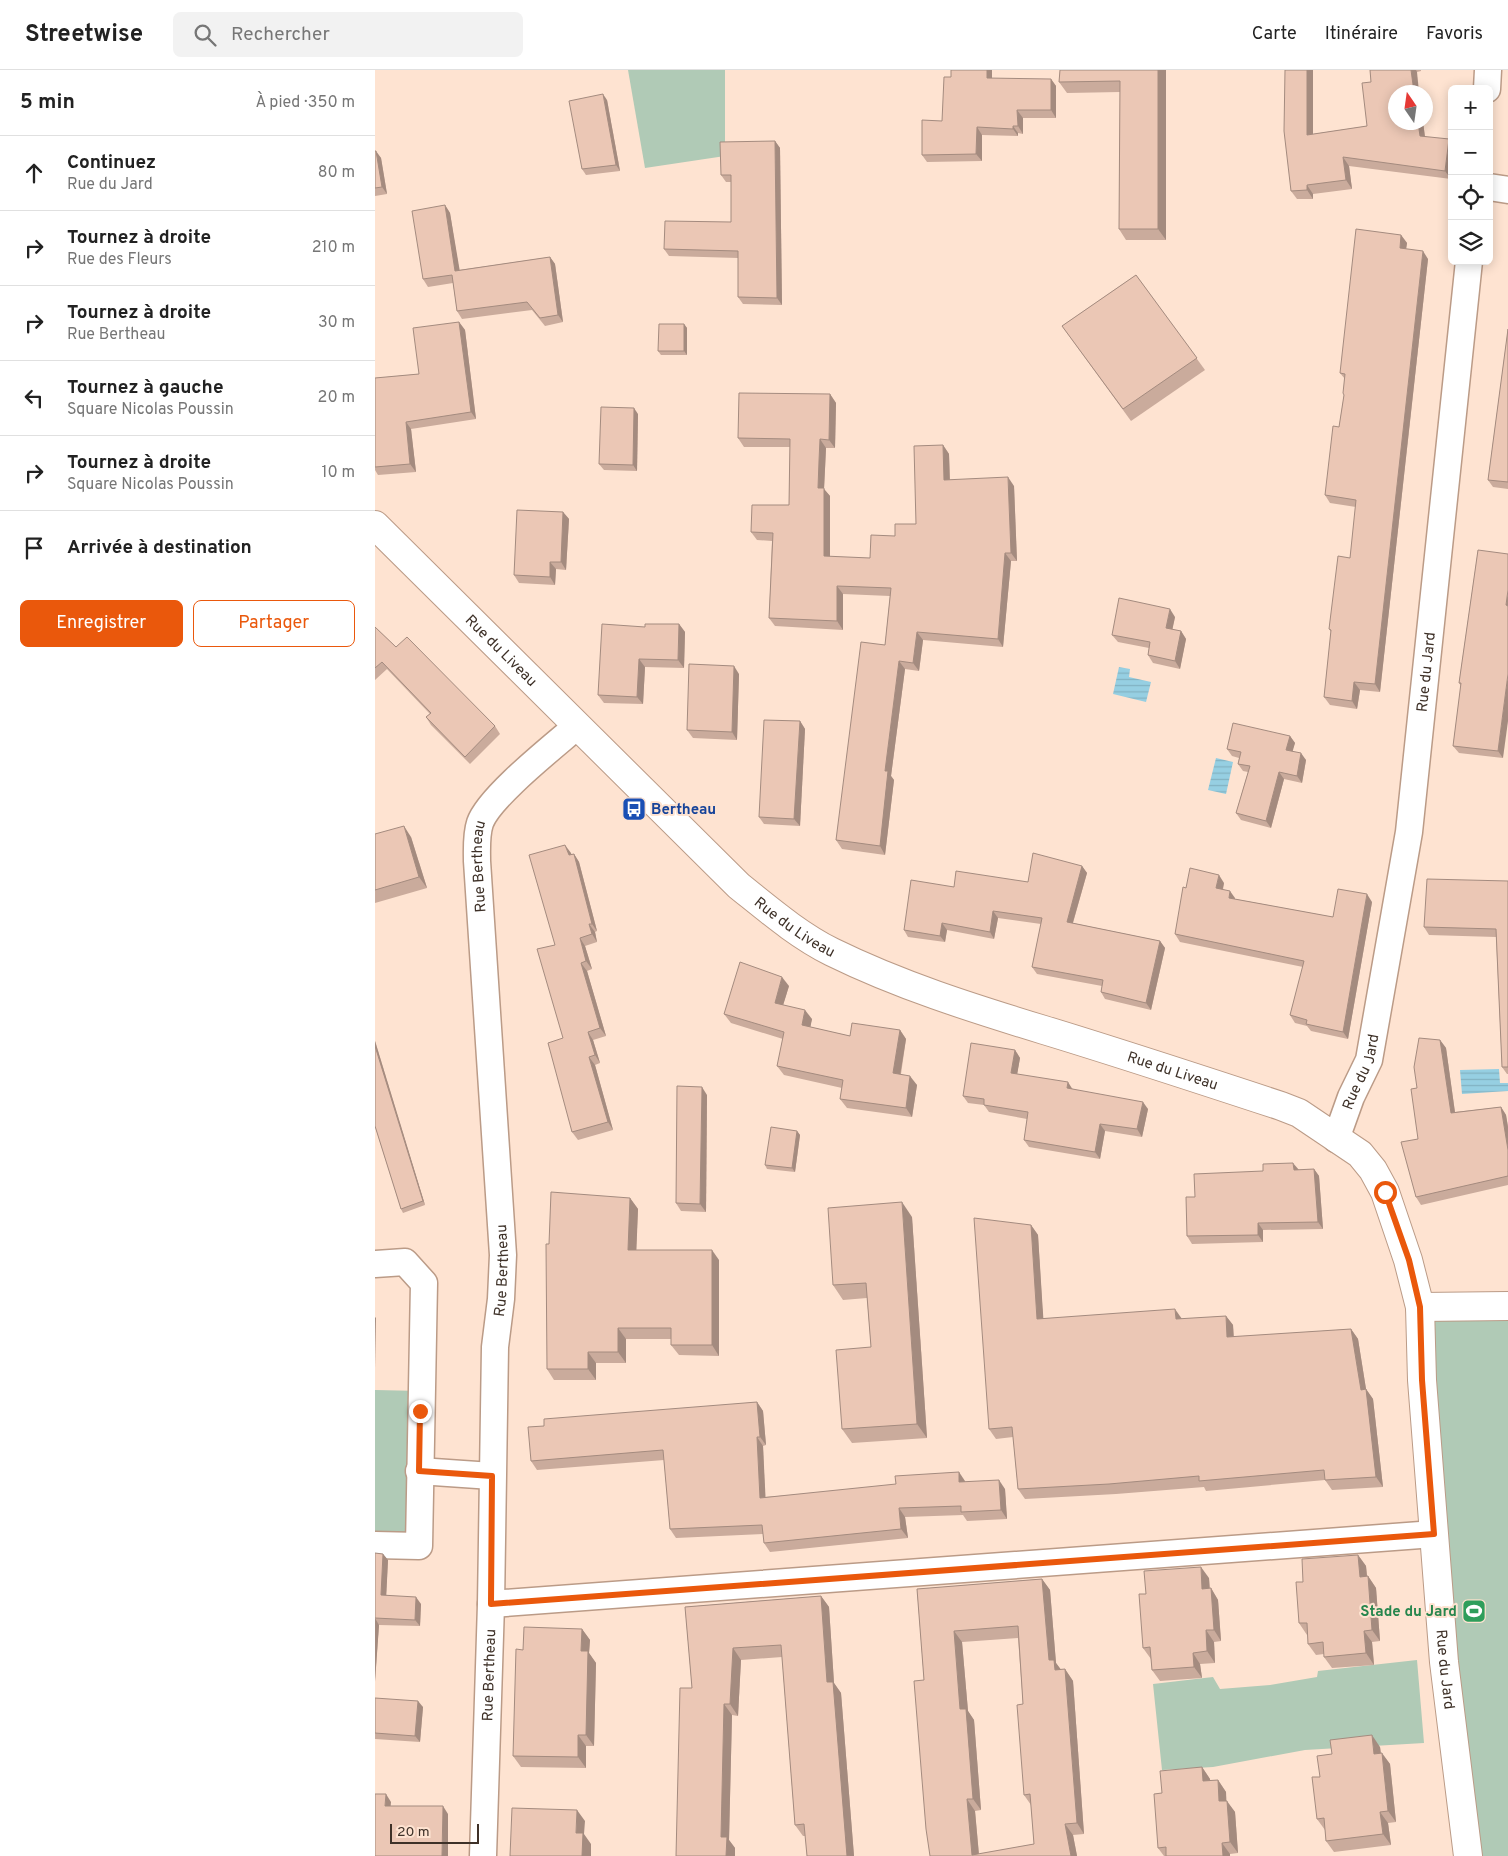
<!DOCTYPE html>
<html lang="fr">
<meta charset="utf-8">
<style>
:root{--surface:#fff;--page:#f2f2f2;--text:#222;--muted:#767676;--line:#e0e0e0;--accent:#ea580c}
body{margin:0;font-family:Overpass,sans-serif;background:var(--page);color:var(--text)}
.controls{position:absolute;right:15px;top:15px;display:grid;overflow:hidden;border-radius:8px;box-shadow:0 2px 12px #0003}
.controls button{width:45px;height:45px;display:grid;place-items:center;padding:0;border:0;border-bottom:1px solid var(--line);background:var(--surface);color:var(--text);font:25px sans-serif}
.compass{position:absolute;left:1013px;top:15px;width:45px;height:45px;border-radius:50%;background:var(--surface);box-shadow:0 2px 12px #0003;rotate:347deg}
.scale{position:absolute;left:15px;bottom:12px;width:89px;box-sizing:border-box;padding-left:5px;border:2px solid #3e3128;border-top:0;font-size:14px;line-height:18px;white-space:nowrap;color:#3e3128;-webkit-text-stroke:4px #fee3d1;paint-order:stroke}
.stop{position:absolute;width:15px;height:15px;margin:-11px;border:4px solid #ea580c;border-radius:50%;background:#fff}
.stop.end{background:#ea580c;border-color:#fff;box-shadow:0 1px 5px #0008}
.list{margin:0;padding:0;list-style:none}
h2{display:flex;justify-content:space-between;align-items:center;height:65px;margin:0;padding:0 20px;font-size:21px}
h2 small{font-size:16px;font-weight:400;color:var(--muted)}
.list li{display:grid;grid-template-columns:32px 1fr auto;gap:15px;align-items:center;box-sizing:border-box;height:75px;padding:0 20px;border-top:1px solid var(--line)}
.list b{display:block;font-size:19px;white-space:nowrap}
.list p{margin:0;font-size:16px;white-space:nowrap;color:var(--muted)}
.list em{font-size:16px;font-style:normal;color:var(--muted)}
.actions{display:flex;gap:10px;padding:15px 20px}
.actions a{flex:1;padding:11px 0;border:1px solid var(--accent);border-radius:8px;text-align:center;font-size:18px;color:var(--accent)}
.actions .main{background:var(--accent);color:#fff}
.icon{flex:none;width:28px;height:28px;fill:none;stroke:currentColor;stroke-width:2;stroke-linecap:round;stroke-linejoin:round}
.map{position:relative;flex:none;width:1133px;height:1786px;overflow:hidden}
header{display:flex;align-items:center;gap:30px;box-sizing:border-box;height:70px;padding:0 25px;background:var(--surface);border-bottom:1px solid var(--line)}
header strong{font-size:24px}
nav{display:flex;gap:28px;margin-inline-start:auto;font-size:18px}
.search{width:350px;height:45px;background:var(--page);display:flex;align-items:center;gap:12px;box-sizing:border-box;padding:0 18px;border-radius:8px;color:var(--muted);font-size:19px}
main{display:flex}
aside{flex:1;background:var(--surface)}
.map>svg:first-child{display:block}
.green{fill:#b0cab6}
.water{fill:url(#water-rules)}
.lines{fill:none;stroke-linecap:round;stroke-linejoin:round}
.street-casing{stroke:#bb9b87;stroke-width:29}
.secondary-casing{stroke:#bb9b87;stroke-width:30}
.street{stroke:#fff;stroke-width:26}
.secondary{stroke:#fff;stroke-width:28}
.wall{fill:#caab9c;fill-rule:evenodd}
.shaded-wall{fill:#a48b7f}
.building{fill:#ebc7b5;stroke:#a48b7f;fill-rule:evenodd}
.route{stroke:#ea580c;stroke-width:6}
.labels{text-anchor:middle;stroke-width:4;stroke-linejoin:round;paint-order:stroke}
.street-label{font-size:15px;fill:#3e3128;stroke:#fee3d1}
.transit-label{font-size:15px;font-weight:bold;fill:#164399;stroke:#fee3d1;text-anchor:start}
.leisure-label{font-size:15px;font-weight:bold;fill:#27864d;stroke:#fee3d1;text-anchor:end}
</style>
<header>
<strong>Streetwise</strong>
<div class="search"><svg class="icon" aria-label="search" viewBox="0 0 24 24"><circle cx="10" cy="10" r="6"/><path d="M15 15l6 6"/></svg>Rechercher</div>
<nav><a>Carte</a><a>Itinéraire</a><a>Favoris</a></nav>
</header>
<main>
<aside>
<h2>5 min<small>À pied · 350 m</small></h2>
<ul class="list">
<li><svg class="icon" aria-label="ahead" viewBox="0 0 24 24"><path d="M12 20V5M6 11l6-6 6 6"/></svg><div><b>Continuez</b><p>Rue du Jard</p></div><em>80 m</em></li>
<li><svg class="icon" aria-label="right" viewBox="0 0 24 24"><path d="M7 20v-9h11M14 6l5 5-5 5"/></svg><div><b>Tournez à droite</b><p>Rue des Fleurs</p></div><em>210 m</em></li>
<li><svg class="icon" aria-label="right" viewBox="0 0 24 24"><path d="M7 20v-9h11M14 6l5 5-5 5"/></svg><div><b>Tournez à droite</b><p>Rue Bertheau</p></div><em>30 m</em></li>
<li><svg class="icon" aria-label="left" viewBox="0 0 24 24"><path d="M17 20v-9H6M10 6l-5 5 5 5"/></svg><div><b>Tournez à gauche</b><p>Square Nicolas Poussin</p></div><em>20 m</em></li>
<li><svg class="icon" aria-label="right" viewBox="0 0 24 24"><path d="M7 20v-9h11M14 6l5 5-5 5"/></svg><div><b>Tournez à droite</b><p>Square Nicolas Poussin</p></div><em>10 m</em></li>
<li><svg class="icon" aria-label="arrive" viewBox="0 0 24 24"><path d="M6 21V4h12l-3 4 3 4H6"/></svg><div><b>Arrivée à destination</b></div></li>
</ul>
<div class="actions"><a class="main">Enregistrer</a><a>Partager</a></div>
</aside>
<div class="map">
<svg width="1133" height="1786" viewBox="0 0 1133 1786">
<defs>
<pattern id="water-rules" width="6" height="5" patternUnits="userSpaceOnUse" patternTransform="scale(1.25)"><rect width="6" height="5" fill="#96cfe2"/><path d="M0 2.5h6" fill="none" stroke="#82b2c2"/></pattern>
</defs>
<rect width="100%" height="100%" fill="#fee3d1"/>
<g class="green">
<path d="M 253,0 L 350,0 L 350,86 L 270,98 Z"/>
<path d="M 1133,1236 L 1133,1786 L 1093,1786 L 1045,1237 Z"/>
<path d="M 0,1320 L 46,1321 L 44,1476 L 0,1475 Z"/>
<path d="M 1042,1590 L 1049,1673 L 930,1680 L 838,1697 L 787,1700 L 778,1614 L 838,1607 L 845,1619 L 895,1615 L 942,1607 L 943,1601 Z"/>
</g>
<g class="water">
<path d="M 744,597 L 755,599 L 754,607 L 776,612 L 771,632 L 738,624 Z"/>
<path d="M 841,688 L 858,692 L 851,724 L 833,720 Z"/>
<path d="M 1124,999 L 1125,1013 L 1133,1013 L 1133,1021 L 1087,1024 L 1085,1000 Z"/>
</g>
<g class="lines">
<g class="street-casing">
<g id="street">
<path d="M 1112,19 L 1113,0"/>
<path d="M 1114,117 L 1133,120"/>
<path id="s1" d="M 961,1069 L 976,1027 L 994,990 L 1034,762 L 1094,191"/>
<path d="M 0,1194 L 30,1192 L 49,1213 L 44,1476 L 0,1475"/>
<path d="M 44,1401 L 117,1406"/>
<path d="M 116,1534 L 1059,1464"/>
<path id="s2" d="M 108,1786 L 116,1534 L 120,1277 L 126,1229 L 128,1185 L 102,791 C 102,779 101,765 105,753 C 114,727 179,676 202,656"/>
</g>
</g>
<g class="secondary-casing">
<g id="secondary">
<path id="s3" d="M 0,455 L 364,816 C 394,840 423,865 457,882 C 524,915 597,938 669,960 C 748,984 827,1010 906,1036 L 924,1043 L 985,1084 L 998,1100 L 1010,1122 L 1033,1190 L 1045,1237 L 1047,1310 L 1069,1592 L 1093,1786"/>
<path d="M 1045,1237 L 1133,1236"/>
</g>
</g>
<use href="#street" class="street"/>
<use href="#secondary" class="secondary"/>
</g>
<g class="wall">
<path d="M 617,0 L 617,9 L 676,9 L 681,16 L 681,48 L 648,48 L 648,64 L 643,63 L 643,66 L 607,65 L 607,91 L 552,92 L 547,85 L 567,51 L 576,7 Z"/>
<path d="M 685,0 L 791,0 L 791,170 L 751,170 L 744,159 L 745,22 L 692,23 L 684,12 Z"/>
<path d="M 910,0 L 938,0 L 938,64 L 992,56 L 996,12 L 995,0 L 1046,0 L 1046,1 L 1042,2 L 1020,52 L 1048,52 L 1050,67 L 1076,109 L 974,96 L 977,119 L 938,124 L 938,129 L 922,129 L 916,121 Z"/>
<path d="M 232,30 L 245,101 L 211,105 L 207,99 Z"/>
<path d="M 400,71 L 405,78 L 407,235 L 368,234 L 363,227 L 363,188 L 294,186 L 289,179 L 356,152 L 356,112 L 351,112 L 346,105 Z"/>
<path d="M 0,81 L 6,88 L 12,124 L 0,126 Z"/>
<path d="M 70,135 L 75,143 L 84,200 L 175,187 L 180,194 L 188,252 L 170,256 L 157,240 L 87,249 L 82,241 L 78,213 L 53,217 L 48,209 Z"/>
<path d="M 1026,165 L 1032,173 L 1031,179 L 1053,189 L 1005,622 L 985,620 L 982,639 L 955,635 L 949,627 L 956,562 L 954,559 L 975,488 L 981,437 L 955,433 L 950,425 L 964,357 L 969,325 L 970,309 L 965,303 Z"/>
<path d="M 761,205 L 830,300 L 756,351 L 687,256 Z"/>
<path d="M 84,252 L 90,260 L 101,349 L 36,359 L 41,402 L 3,405 L 0,400 L 0,308 L 44,304 Z"/>
<path d="M 309,254 L 312,258 L 312,285 L 286,285 L 283,281 Z"/>
<path d="M 1133,259 L 1133,419 L 1118,417 L 1113,410 Z"/>
<path d="M 455,324 L 461,333 L 460,378 L 451,378 L 450,400 L 449,419 L 455,426 L 455,487 L 495,488 L 520,466 L 541,454 L 568,375 L 574,384 L 575,410 L 639,416 L 642,491 L 636,491 L 628,577 L 548,570 L 544,601 L 530,599 L 516,706 L 519,710 L 510,785 L 467,779 L 461,770 L 510,575 L 515,526 L 468,524 L 468,560 L 400,556 L 394,548 L 397,471 L 382,470 L 376,462 L 414,435 L 415,377 L 369,377 L 363,368 Z"/>
<path d="M 263,344 L 262,401 L 229,400 L 224,394 Z"/>
<path d="M 188,442 L 194,449 L 191,500 L 181,499 L 180,515 L 144,513 L 139,505 Z"/>
<path d="M 1103,480 L 1128,688 L 1084,683 L 1078,676 L 1086,616 L 1084,613 Z"/>
<path d="M 800,547 L 797,560 L 806,561 L 811,569 L 805,599 L 778,593 L 773,585 L 774,578 L 743,572 L 737,565 Z"/>
<path d="M 304,554 L 310,562 L 309,598 L 270,597 L 268,634 L 229,633 L 223,625 L 270,557 Z"/>
<path d="M 0,557 L 21,577 L 120,656 L 125,664 L 95,694 L 56,655 L 51,647 L 55,644 L 12,599 L 0,610 Z"/>
<path d="M 364,604 L 362,670 L 318,668 L 312,660 Z"/>
<path d="M 425,651 L 430,659 L 425,756 L 389,754 L 384,747 Z"/>
<path d="M 915,666 L 920,673 L 917,681 L 931,690 L 927,713 L 909,709 L 896,758 L 866,750 L 861,743 L 873,702 L 868,701 L 863,694 L 864,688 L 857,686 L 852,679 Z"/>
<path d="M 0,764 L 36,767 L 52,818 L 0,833 Z"/>
<path d="M 196,783 L 196,784 L 199,784 L 204,792 L 222,861 L 220,862 L 222,872 L 210,876 L 217,899 L 212,901 L 231,966 L 218,970 L 225,993 L 220,995 L 238,1060 L 203,1070 L 197,1062 L 188,968 Z"/>
<path d="M 707,796 L 712,803 L 698,853 L 785,871 L 790,878 L 776,940 L 730,929 L 726,922 L 727,916 L 662,904 L 657,897 L 666,854 L 623,848 L 619,869 L 572,860 L 570,872 L 533,867 L 529,860 L 579,817 L 653,812 Z"/>
<path d="M 1133,811 L 1133,1004 L 1132,1004 L 1127,997 L 1121,867 L 1054,865 L 1049,857 Z"/>
<path d="M 849,813 L 848,820 L 860,829 L 958,847 L 997,832 L 973,969 L 936,961 L 932,956 L 920,953 L 915,945 L 928,897 L 805,872 L 800,864 L 811,818 Z"/>
<path d="M 414,916 L 408,935 L 437,949 L 435,957 L 475,966 L 525,960 L 531,969 L 526,1004 L 542,1015 L 537,1047 L 472,1038 L 465,1029 L 467,1018 L 409,1005 L 402,996 L 408,969 L 356,953 L 349,944 Z"/>
<path d="M 1065,970 L 1071,978 L 1080,1042 L 1126,1037 L 1131,1045 L 1133,1057 L 1133,1115 L 1046,1135 L 1041,1127 L 1043,1069 L 1042,1018 Z"/>
<path d="M 0,971 L 50,1135 L 28,1143 L 26,1139 L 0,1056 Z"/>
<path d="M 640,980 L 645,988 L 642,1004 L 773,1039 L 767,1067 L 730,1061 L 725,1089 L 654,1077 L 649,1070 L 652,1049 L 614,1042 L 609,1035 L 593,1033 L 588,1026 Z"/>
<path d="M 332,1025 L 331,1142 L 306,1141 L 301,1133 Z"/>
<path d="M 422,1061 L 425,1065 L 420,1102 L 392,1099 L 390,1095 Z"/>
<path d="M 939,1099 L 944,1106 L 948,1159 L 888,1160 L 888,1172 L 817,1174 L 812,1166 L 820,1127 L 924,1100 Z"/>
<path d="M 255,1128 L 263,1139 L 261,1180 L 344,1190 L 344,1286 L 304,1285 L 296,1275 L 296,1269 L 251,1269 L 251,1293 L 221,1293 L 221,1310 L 179,1310 L 172,1299 L 174,1174 Z"/>
<path d="M 537,1147 L 552,1368 L 477,1373 L 467,1359 L 496,1277 L 492,1228 L 468,1230 L 458,1215 Z"/>
<path d="M 656,1155 L 663,1165 L 668,1248 L 807,1249 L 851,1246 L 858,1255 L 859,1267 L 976,1259 L 983,1269 L 991,1319 L 998,1329 L 1008,1417 L 957,1420 L 950,1410 L 831,1421 L 829,1417 L 741,1424 L 650,1429 L 643,1419 L 638,1367 L 621,1369 L 614,1359 Z"/>
<path d="M 382,1332 L 388,1341 L 391,1375 L 388,1376 L 390,1427 L 590,1411 L 590,1412 L 630,1419 L 632,1449 L 592,1451 L 588,1445 L 530,1447 L 533,1468 L 395,1482 L 389,1473 L 388,1464 L 301,1468 L 295,1459 L 289,1390 L 162,1400 L 156,1391 L 169,1356 Z"/>
<path d="M 0,1483 L 8,1484 L 13,1490 L 11,1525 L 46,1534 L 45,1556 L 4,1555 L 0,1612 Z"/>
<path d="M 983,1485 L 991,1496 L 992,1506 L 993,1506 L 1001,1518 L 1005,1571 L 997,1572 L 999,1595 L 957,1598 L 949,1587 L 949,1584 L 941,1585 L 933,1574 L 933,1564 L 932,1565 L 924,1553 L 928,1512 Z"/>
<path d="M 834,1508 L 835,1518 L 836,1518 L 843,1530 L 846,1571 L 839,1572 L 840,1593 L 825,1594 L 827,1608 L 785,1611 L 777,1600 L 776,1589 L 768,1578 L 771,1524 Z"/>
<path d="M 667,1509 L 675,1520 L 681,1593 L 686,1600 L 690,1599 L 698,1611 L 709,1764 L 698,1765 L 702,1786 L 555,1786 L 549,1610 L 542,1519 ZM 643,1568 L 648,1634 L 649,1725 L 656,1735 L 659,1774 L 604,1784 L 600,1741 L 606,1740 L 599,1650 L 593,1641 L 587,1572 Z"/>
<path d="M 446,1526 L 454,1537 L 459,1613 L 466,1623 L 479,1786 L 432,1786 L 431,1766 L 428,1766 L 420,1755 L 407,1587 L 366,1590 L 363,1646 L 357,1645 L 354,1770 L 360,1778 L 301,1786 L 317,1618 L 310,1537 Z"/>
<path d="M 207,1559 L 215,1570 L 214,1583 L 221,1593 L 219,1676 L 211,1676 L 211,1698 L 146,1697 L 138,1686 Z"/>
<path d="M 0,1628 L 48,1637 L 45,1672 L 0,1669 Z"/>
<path d="M 1005,1677 L 1006,1683 L 1015,1694 L 1021,1752 L 1013,1753 L 1016,1775 L 959,1782 L 951,1771 L 950,1760 L 942,1749 L 945,1707 Z"/>
<path d="M 827,1697 L 835,1709 L 835,1711 L 843,1710 L 851,1722 L 851,1731 L 860,1742 L 863,1783 L 855,1784 L 855,1786 L 789,1786 L 783,1778 L 787,1723 Z"/>
</g>
<g class="shaded-wall">
<path d="M 612,0 L 617,0 L 617,16 L 612,8 Z"/>
<path d="M 783,0 L 791,0 L 791,170 L 783,159 Z"/>
<path d="M 932,0 L 938,0 L 938,74 L 932,65 Z"/>
<path d="M 1036,0 L 1041,0 L 1042,2 L 1044,22 L 1039,22 Z"/>
<path d="M 676,9 L 681,16 L 681,48 L 676,40 Z"/>
<path d="M 228,24 L 232,30 L 245,101 L 241,95 Z"/>
<path d="M 642,40 L 648,48 L 648,64 L 643,56 Z"/>
<path d="M 1043,52 L 1048,52 L 1051,75 L 1045,66 Z"/>
<path d="M 638,56 L 643,63 L 643,66 L 638,59 Z"/>
<path d="M 602,57 L 607,65 L 607,91 L 601,84 Z"/>
<path d="M 1074,69 L 1077,73 L 1076,109 L 1070,101 Z"/>
<path d="M 400,71 L 405,78 L 407,235 L 402,228 Z"/>
<path d="M 1,81 L 6,88 L 12,124 L 7,117 Z"/>
<path d="M 968,87 L 974,96 L 977,119 L 971,110 Z"/>
<path d="M 932,115 L 938,124 L 938,129 L 932,120 Z"/>
<path d="M 70,135 L 75,143 L 86,208 L 80,201 Z"/>
<path d="M 1026,165 L 1032,173 L 1030,186 L 1025,178 Z"/>
<path d="M 1048,181 L 1053,189 L 1005,622 L 1000,614 Z"/>
<path d="M 175,187 L 180,194 L 188,252 L 183,245 Z"/>
<path d="M 84,252 L 90,260 L 101,349 L 96,342 Z"/>
<path d="M 309,254 L 312,258 L 312,285 L 309,281 Z"/>
<path d="M 455,324 L 461,333 L 460,378 L 454,370 Z"/>
<path d="M 259,338 L 263,344 L 262,401 L 258,395 Z"/>
<path d="M 31,352 L 36,359 L 41,402 L 35,394 Z"/>
<path d="M 445,369 L 451,378 L 449,419 L 455,426 L 455,495 L 449,486 L 443,418 L 444,391 Z"/>
<path d="M 568,375 L 574,384 L 575,418 L 569,410 Z"/>
<path d="M 633,407 L 639,416 L 642,491 L 636,483 Z"/>
<path d="M 188,442 L 194,449 L 191,500 L 186,492 Z"/>
<path d="M 630,483 L 636,491 L 628,577 L 623,569 Z"/>
<path d="M 175,492 L 181,499 L 180,515 L 175,507 Z"/>
<path d="M 462,516 L 468,524 L 468,560 L 462,551 Z"/>
<path d="M 1133,520 L 1133,539 L 1131,535 Z"/>
<path d="M 795,539 L 800,547 L 796,566 L 791,558 Z"/>
<path d="M 304,554 L 310,562 L 309,598 L 303,590 Z"/>
<path d="M 806,561 L 811,569 L 805,599 L 800,591 Z"/>
<path d="M 542,562 L 548,570 L 544,601 L 538,593 Z"/>
<path d="M 264,589 L 270,597 L 268,634 L 262,627 Z"/>
<path d="M 524,591 L 530,599 L 516,706 L 519,710 L 510,785 L 505,776 L 510,701 Z"/>
<path d="M 359,596 L 364,604 L 362,670 L 357,662 Z"/>
<path d="M 1133,604 L 1133,651 L 1128,688 L 1123,681 Z"/>
<path d="M 979,612 L 985,620 L 982,639 L 977,631 Z"/>
<path d="M 425,651 L 430,659 L 425,756 L 419,749 Z"/>
<path d="M 915,666 L 920,673 L 916,687 L 911,680 Z"/>
<path d="M 926,683 L 931,690 L 927,713 L 922,706 Z"/>
<path d="M 904,702 L 909,709 L 896,758 L 891,751 Z"/>
<path d="M 29,756 L 36,767 L 52,818 L 44,807 Z"/>
<path d="M 190,775 L 196,783 L 199,793 L 194,785 Z"/>
<path d="M 199,784 L 204,792 L 222,861 L 217,854 Z"/>
<path d="M 707,796 L 712,803 L 696,859 L 692,852 Z"/>
<path d="M 844,805 L 849,813 L 846,826 L 841,818 Z"/>
<path d="M 855,821 L 860,828 L 859,835 L 854,828 Z"/>
<path d="M 992,824 L 997,832 L 973,969 L 968,962 Z"/>
<path d="M 618,841 L 623,848 L 619,869 L 615,862 Z"/>
<path d="M 567,853 L 572,860 L 570,872 L 565,866 Z"/>
<path d="M 214,854 L 220,862 L 222,872 L 217,864 Z"/>
<path d="M 205,868 L 210,876 L 217,899 L 211,891 Z"/>
<path d="M 785,871 L 790,878 L 776,940 L 771,933 Z"/>
<path d="M 206,893 L 212,901 L 231,966 L 225,958 Z"/>
<path d="M 407,907 L 414,916 L 406,942 L 400,933 Z"/>
<path d="M 430,940 L 437,949 L 434,964 L 427,955 Z"/>
<path d="M 525,960 L 531,969 L 524,1012 L 518,1003 Z"/>
<path d="M 213,962 L 218,970 L 225,993 L 220,985 Z"/>
<path d="M 1065,970 L 1071,978 L 1081,1050 L 1076,1043 Z"/>
<path d="M 0,971 L 50,1135 L 48,1131 L 0,976 Z"/>
<path d="M 640,980 L 645,988 L 641,1011 L 636,1003 Z"/>
<path d="M 214,987 L 220,995 L 238,1060 L 233,1052 Z"/>
<path d="M 535,1006 L 542,1015 L 537,1047 L 531,1038 Z"/>
<path d="M 693,1012 L 698,1020 L 692,1018 Z"/>
<path d="M 327,1017 L 332,1025 L 331,1142 L 325,1134 Z"/>
<path d="M 768,1032 L 773,1039 L 767,1067 L 762,1059 Z"/>
<path d="M 1126,1037 L 1131,1045 L 1133,1057 L 1133,1080 Z"/>
<path d="M 725,1054 L 730,1061 L 725,1089 L 720,1082 Z"/>
<path d="M 422,1061 L 425,1065 L 420,1102 L 417,1098 Z"/>
<path d="M 918,1093 L 924,1100 L 919,1100 Z"/>
<path d="M 939,1099 L 944,1106 L 948,1159 L 943,1152 Z"/>
<path d="M 255,1128 L 263,1139 L 261,1190 L 253,1180 Z"/>
<path d="M 527,1132 L 537,1147 L 552,1368 L 542,1354 Z"/>
<path d="M 883,1153 L 888,1160 L 888,1172 L 883,1165 Z"/>
<path d="M 656,1155 L 663,1165 L 669,1259 L 662,1249 Z"/>
<path d="M 337,1180 L 344,1190 L 344,1286 L 337,1275 Z"/>
<path d="M 800,1239 L 807,1249 L 801,1249 Z"/>
<path d="M 851,1246 L 858,1255 L 859,1277 L 852,1267 Z"/>
<path d="M 0,1247 L 1,1248 L 0,1298 Z"/>
<path d="M 243,1258 L 251,1269 L 251,1293 L 243,1282 Z"/>
<path d="M 976,1259 L 983,1269 L 991,1319 L 998,1329 L 1008,1417 L 1001,1407 L 986,1320 Z"/>
<path d="M 213,1282 L 221,1293 L 221,1310 L 213,1299 Z"/>
<path d="M 382,1332 L 388,1341 L 391,1375 L 385,1367 Z"/>
<path d="M 382,1367 L 388,1376 L 391,1437 L 385,1428 Z"/>
<path d="M 584,1402 L 590,1411 L 590,1421 L 584,1412 Z"/>
<path d="M 624,1410 L 630,1419 L 632,1449 L 626,1440 Z"/>
<path d="M 524,1438 L 530,1447 L 533,1468 L 526,1459 Z"/>
<path d="M 8,1484 L 13,1490 L 11,1531 L 6,1525 Z"/>
<path d="M 983,1485 L 991,1496 L 993,1518 L 985,1507 Z"/>
<path d="M 826,1497 L 834,1508 L 835,1531 L 827,1519 Z"/>
<path d="M 993,1506 L 1001,1518 L 1005,1571 L 997,1560 Z"/>
<path d="M 667,1509 L 675,1520 L 681,1593 L 687,1601 L 688,1611 L 674,1590 Z"/>
<path d="M 836,1518 L 843,1530 L 846,1571 L 839,1560 Z"/>
<path d="M 446,1526 L 454,1537 L 459,1613 L 466,1623 L 479,1786 L 472,1786 L 452,1612 Z"/>
<path d="M 41,1527 L 46,1534 L 45,1556 L 40,1550 Z"/>
<path d="M 0,1548 L 4,1555 L 0,1611 Z"/>
<path d="M 207,1559 L 215,1570 L 214,1583 L 221,1593 L 219,1676 L 211,1665 L 206,1581 Z"/>
<path d="M 831,1560 L 839,1572 L 840,1593 L 832,1581 Z"/>
<path d="M 579,1561 L 587,1572 L 593,1641 L 599,1650 L 606,1740 L 598,1729 L 585,1639 Z"/>
<path d="M 989,1561 L 997,1572 L 999,1595 L 991,1583 Z"/>
<path d="M 358,1578 L 366,1590 L 363,1646 L 355,1634 Z"/>
<path d="M 818,1583 L 825,1594 L 827,1608 L 819,1597 Z"/>
<path d="M 690,1599 L 698,1611 L 709,1764 L 702,1753 Z"/>
<path d="M 43,1631 L 48,1637 L 45,1672 L 40,1666 Z"/>
<path d="M 349,1634 L 357,1645 L 354,1770 L 360,1778 L 360,1786 L 351,1786 L 346,1767 Z"/>
<path d="M 203,1665 L 211,1676 L 211,1698 L 203,1687 Z"/>
<path d="M 997,1665 L 1005,1677 L 1007,1695 L 999,1684 Z"/>
<path d="M 1007,1683 L 1015,1694 L 1021,1752 L 1013,1741 Z"/>
<path d="M 827,1697 L 835,1709 L 836,1723 L 828,1711 Z"/>
<path d="M 843,1710 L 851,1722 L 852,1743 L 844,1731 Z"/>
<path d="M 11,1724 L 16,1732 L 15,1743 L 10,1736 Z"/>
<path d="M 592,1729 L 600,1741 L 604,1786 L 597,1785 Z"/>
<path d="M 852,1731 L 860,1742 L 863,1783 L 855,1772 Z"/>
<path d="M 68,1736 L 73,1744 L 73,1786 L 67,1786 Z"/>
<path d="M 202,1740 L 210,1751 L 209,1764 L 216,1774 L 216,1786 L 207,1786 L 201,1763 Z"/>
<path d="M 1005,1742 L 1013,1753 L 1016,1775 L 1008,1764 Z"/>
<path d="M 690,1754 L 698,1765 L 702,1786 L 696,1786 Z"/>
<path d="M 847,1773 L 855,1784 L 855,1786 L 848,1786 Z"/>
</g>
<g class="building">
<path d="M 576,0 L 612,0 L 612,8 L 676,9 L 676,40 L 642,40 L 643,56 L 638,56 L 638,59 L 602,57 L 601,84 L 547,85 L 547,50 L 567,51 L 569,7 L 576,7 Z"/>
<path d="M 685,0 L 783,0 L 783,159 L 744,159 L 745,11 L 684,12 Z"/>
<path d="M 910,0 L 932,0 L 932,65 L 992,56 L 987,13 L 996,12 L 995,0 L 1036,0 L 1039,22 L 1020,22 L 1020,52 L 1043,52 L 1045,66 L 1074,69 L 1070,101 L 968,87 L 971,110 L 932,115 L 932,120 L 916,121 L 909,61 Z"/>
<path d="M 228,24 L 241,95 L 207,99 L 194,31 Z"/>
<path d="M 400,71 L 402,228 L 363,227 L 363,181 L 289,179 L 290,151 L 356,152 L 356,105 L 346,105 L 345,72 Z"/>
<path d="M 0,81 L 1,81 L 7,117 L 0,118 Z"/>
<path d="M 70,135 L 80,201 L 175,187 L 183,245 L 165,248 L 152,232 L 82,241 L 77,205 L 48,209 L 37,141 Z"/>
<path d="M 981,159 L 1026,165 L 1025,178 L 1048,181 L 1000,614 L 979,612 L 977,631 L 949,627 L 956,560 L 954,559 L 963,486 L 975,488 L 981,430 L 950,425 L 958,356 L 964,357 L 969,325 L 968,323 L 970,304 L 965,303 Z"/>
<path d="M 761,205 L 822,288 L 748,339 L 687,256 Z"/>
<path d="M 84,252 L 96,342 L 31,352 L 35,394 L 0,397 L 0,308 L 44,304 L 38,258 Z"/>
<path d="M 284,254 L 309,254 L 309,281 L 283,281 Z"/>
<path d="M 1133,259 L 1133,412 L 1113,410 Z"/>
<path d="M 364,323 L 455,324 L 454,370 L 445,369 L 444,391 L 443,418 L 449,418 L 449,486 L 495,488 L 496,465 L 520,466 L 520,454 L 541,454 L 539,376 L 568,375 L 569,410 L 633,407 L 636,483 L 630,483 L 623,569 L 542,562 L 538,593 L 524,591 L 510,701 L 513,701 L 505,776 L 461,770 L 486,572 L 510,575 L 516,518 L 462,516 L 462,551 L 394,548 L 398,463 L 376,462 L 377,435 L 414,435 L 415,369 L 363,368 Z"/>
<path d="M 226,337 L 259,338 L 258,395 L 224,394 Z"/>
<path d="M 142,440 L 188,442 L 186,492 L 175,492 L 175,507 L 139,505 Z"/>
<path d="M 1103,480 L 1133,484 L 1133,520 L 1131,535 L 1133,536 L 1133,604 L 1123,681 L 1078,676 L 1086,613 L 1084,613 Z"/>
<path d="M 744,528 L 795,539 L 791,558 L 806,561 L 800,591 L 773,585 L 775,572 L 737,565 Z"/>
<path d="M 227,554 L 270,557 L 270,554 L 304,554 L 303,590 L 264,589 L 262,627 L 223,625 Z"/>
<path d="M 0,557 L 21,577 L 32,567 L 120,656 L 90,687 L 51,647 L 56,643 L 7,592 L 0,598 Z"/>
<path d="M 314,594 L 359,596 L 357,662 L 312,660 Z"/>
<path d="M 389,650 L 425,651 L 419,749 L 384,747 Z"/>
<path d="M 858,653 L 915,666 L 911,680 L 926,683 L 922,706 L 904,702 L 891,751 L 861,743 L 875,696 L 863,694 L 866,682 L 852,679 Z"/>
<path d="M 29,756 L 44,807 L 0,820 L 0,764 Z"/>
<path d="M 190,775 L 194,785 L 199,784 L 217,854 L 214,854 L 217,864 L 205,868 L 211,891 L 206,893 L 225,958 L 213,962 L 220,985 L 214,987 L 233,1052 L 197,1062 L 173,973 L 188,968 L 162,879 L 180,875 L 154,785 Z"/>
<path d="M 658,783 L 707,796 L 692,852 L 785,871 L 771,933 L 726,922 L 728,910 L 657,897 L 667,848 L 618,841 L 615,862 L 567,853 L 565,866 L 529,860 L 536,810 L 579,817 L 581,801 L 653,812 Z"/>
<path d="M 815,798 L 844,805 L 841,818 L 855,821 L 854,828 L 958,847 L 963,819 L 992,824 L 968,962 L 931,954 L 932,950 L 915,945 L 929,891 L 800,864 L 808,817 L 811,818 Z"/>
<path d="M 1052,809 L 1133,811 L 1133,997 L 1127,997 L 1121,859 L 1049,857 Z"/>
<path d="M 365,892 L 407,907 L 400,933 L 430,940 L 427,955 L 475,966 L 477,953 L 525,960 L 518,1003 L 535,1006 L 531,1038 L 465,1029 L 468,1010 L 402,996 L 409,962 L 349,944 Z"/>
<path d="M 1044,968 L 1065,970 L 1076,1043 L 1126,1037 L 1133,1080 L 1133,1106 L 1041,1127 L 1026,1072 L 1043,1069 L 1036,1019 L 1042,1018 L 1039,997 Z"/>
<path d="M 596,973 L 640,980 L 636,1003 L 693,1012 L 692,1018 L 768,1032 L 762,1059 L 725,1054 L 720,1082 L 649,1070 L 653,1042 L 609,1035 L 609,1029 L 588,1026 Z"/>
<path d="M 0,976 L 48,1131 L 26,1139 L 0,1056 Z"/>
<path d="M 302,1016 L 327,1017 L 325,1134 L 301,1133 Z"/>
<path d="M 396,1057 L 422,1061 L 417,1098 L 390,1095 Z"/>
<path d="M 918,1093 L 919,1100 L 939,1099 L 943,1152 L 883,1153 L 883,1165 L 812,1166 L 811,1127 L 820,1127 L 819,1104 L 888,1101 L 888,1094 Z"/>
<path d="M 176,1122 L 255,1128 L 253,1180 L 337,1180 L 337,1275 L 296,1275 L 296,1258 L 243,1258 L 243,1282 L 213,1282 L 213,1299 L 172,1299 L 171,1174 L 174,1174 Z"/>
<path d="M 527,1132 L 542,1354 L 467,1359 L 461,1280 L 496,1277 L 491,1213 L 458,1215 L 453,1138 Z"/>
<path d="M 599,1148 L 656,1155 L 662,1249 L 800,1239 L 801,1249 L 851,1246 L 852,1267 L 976,1259 L 986,1320 L 991,1319 L 1001,1407 L 950,1410 L 949,1400 L 824,1411 L 824,1406 L 734,1414 L 643,1419 L 637,1357 L 614,1359 Z"/>
<path d="M 382,1332 L 385,1367 L 382,1367 L 385,1428 L 521,1414 L 520,1406 L 584,1402 L 584,1412 L 624,1410 L 626,1440 L 586,1442 L 586,1436 L 524,1438 L 526,1459 L 389,1473 L 387,1455 L 295,1459 L 288,1380 L 156,1391 L 153,1357 L 169,1356 L 169,1349 Z"/>
<path d="M 0,1483 L 8,1484 L 6,1525 L 41,1527 L 40,1550 L 0,1548 Z"/>
<path d="M 983,1485 L 985,1507 L 993,1506 L 997,1560 L 989,1561 L 991,1583 L 949,1587 L 948,1572 L 933,1574 L 932,1553 L 924,1553 L 921,1512 L 928,1512 L 927,1489 Z"/>
<path d="M 826,1497 L 827,1519 L 836,1518 L 839,1560 L 831,1560 L 832,1581 L 818,1583 L 819,1597 L 777,1600 L 775,1577 L 768,1578 L 764,1524 L 771,1524 L 769,1501 Z"/>
<path d="M 667,1509 L 674,1590 L 679,1590 L 680,1600 L 690,1599 L 702,1753 L 690,1754 L 696,1786 L 555,1786 L 551,1759 L 539,1611 L 549,1610 L 542,1519 ZM 643,1556 L 648,1634 L 642,1635 L 649,1725 L 655,1724 L 659,1774 L 597,1785 L 592,1729 L 598,1729 L 591,1639 L 585,1639 L 579,1561 Z"/>
<path d="M 446,1526 L 452,1612 L 458,1612 L 472,1786 L 432,1786 L 429,1754 L 420,1755 L 406,1575 L 358,1578 L 355,1634 L 349,1634 L 346,1767 L 352,1767 L 351,1786 L 301,1786 L 305,1618 L 317,1618 L 310,1537 Z"/>
<path d="M 149,1557 L 207,1559 L 206,1581 L 213,1581 L 211,1665 L 203,1665 L 203,1687 L 138,1686 L 141,1579 L 148,1580 Z"/>
<path d="M 0,1628 L 43,1631 L 40,1666 L 0,1663 Z"/>
<path d="M 997,1665 L 999,1684 L 1007,1683 L 1013,1741 L 1005,1742 L 1008,1764 L 951,1771 L 949,1748 L 942,1749 L 937,1707 L 945,1707 L 942,1686 L 957,1684 L 955,1670 Z"/>
<path d="M 827,1697 L 828,1711 L 843,1710 L 844,1731 L 852,1731 L 855,1772 L 847,1773 L 848,1786 L 791,1786 L 791,1777 L 783,1778 L 779,1724 L 787,1723 L 785,1701 Z"/>
<path d="M 0,1724 L 11,1724 L 10,1736 L 68,1736 L 67,1786 L 0,1786 Z"/>
<path d="M 137,1738 L 202,1740 L 201,1763 L 208,1763 L 207,1786 L 135,1786 Z"/>
</g>
<g class="lines">
<path class="route" d="M 45,1341 L 44,1401 L 117,1406 L 116,1534 L 1059,1464 L 1047,1310 L 1045,1237 L 1034,1190 L 1010,1122"/>
</g>
<defs>
<g id="bus-square" transform="scale(1.25)"><rect x="-9" y="-9" width="18" height="18" rx="4" fill="#1a4fb4" stroke="#fee3d1"/><path d="M-5-6H5V4H4V6H2V4H-2V6H-4V4H-5ZM-3.5-4V0h7V-4ZM-3.5 1.2v1.5H-2V1.2ZM2 1.2v1.5H3.5V1.2Z" fill="#fff"/></g>
<g id="stadium-square" transform="scale(1.25)"><rect x="-9" y="-9" width="18" height="18" rx="4" fill="#2e9e5b" stroke="#fee3d1"/><path d="M0-5a6.5 5 0 1 0 0 10a6.5 5 0 1 0 0-10ZM-3.5-1.8h7v3.6h-7Z" fill="#fff"/></g>
</defs>
<g fill-rule="evenodd">
<use href="#bus-square" x="259" y="739"/>
<use href="#stadium-square" x="1099" y="1541"/>
</g>
<g class="labels">
<g class="street-label">
<text dy="5" stroke="none"><textPath href="#s3" startOffset="178">Rue du Liveau</textPath></text>
<text dy="5" stroke="none"><textPath href="#s1" startOffset="478">Rue du Jard</textPath></text>
<text dy="5" stroke="none"><textPath href="#s2" startOffset="991">Rue Bertheau</textPath></text>
<text dy="5" stroke="none"><textPath href="#s3" startOffset="582">Rue du Liveau</textPath></text>
<text dy="5" stroke="none"><textPath href="#s3" startOffset="988">Rue du Liveau</textPath></text>
<text dy="5" stroke="none"><textPath href="#s1" startOffset="72">Rue du Jard</textPath></text>
<text dy="5" stroke="none"><textPath href="#s2" startOffset="586">Rue Bertheau</textPath></text>
<text dy="5" stroke="none"><textPath href="#s3" startOffset="1724">Rue du Jard</textPath></text>
<text dy="5" stroke="none"><textPath href="#s2" startOffset="181">Rue Bertheau</textPath></text>
</g>
<g class="transit-label">
<text x="276" y="744">Bertheau</text>
</g>
<g class="leisure-label">
<text x="1082" y="1546">Stade du Jard</text>
</g>
</g>
</svg>
<div class="controls">
<button>+</button>
<button>−</button>
<button><svg class="icon" aria-label="locate" viewBox="0 0 24 24"><circle cx="12" cy="12" r="6"/><path d="M12 2v4M12 18v4M2 12h4M18 12h4"/></svg></button>
<button><svg class="icon" aria-label="layers" viewBox="0 0 24 24"><path d="M12 4l9 5-9 5-9-5zM3 14l9 5 9-5"/></svg></button>
</div>
<svg class="compass" viewBox="-18 -18 36 36"><path d="M0-13l5 13h-10z" fill="#e53935"/><path d="M0 13l5-13h-10z" fill="#767676"/></svg>
<div class="scale">20 m</div>
<div class="stop" style="left:1010px;top:1122px"></div>
<div class="stop end" style="left:45px;top:1341px"></div>
</div>
</main>
